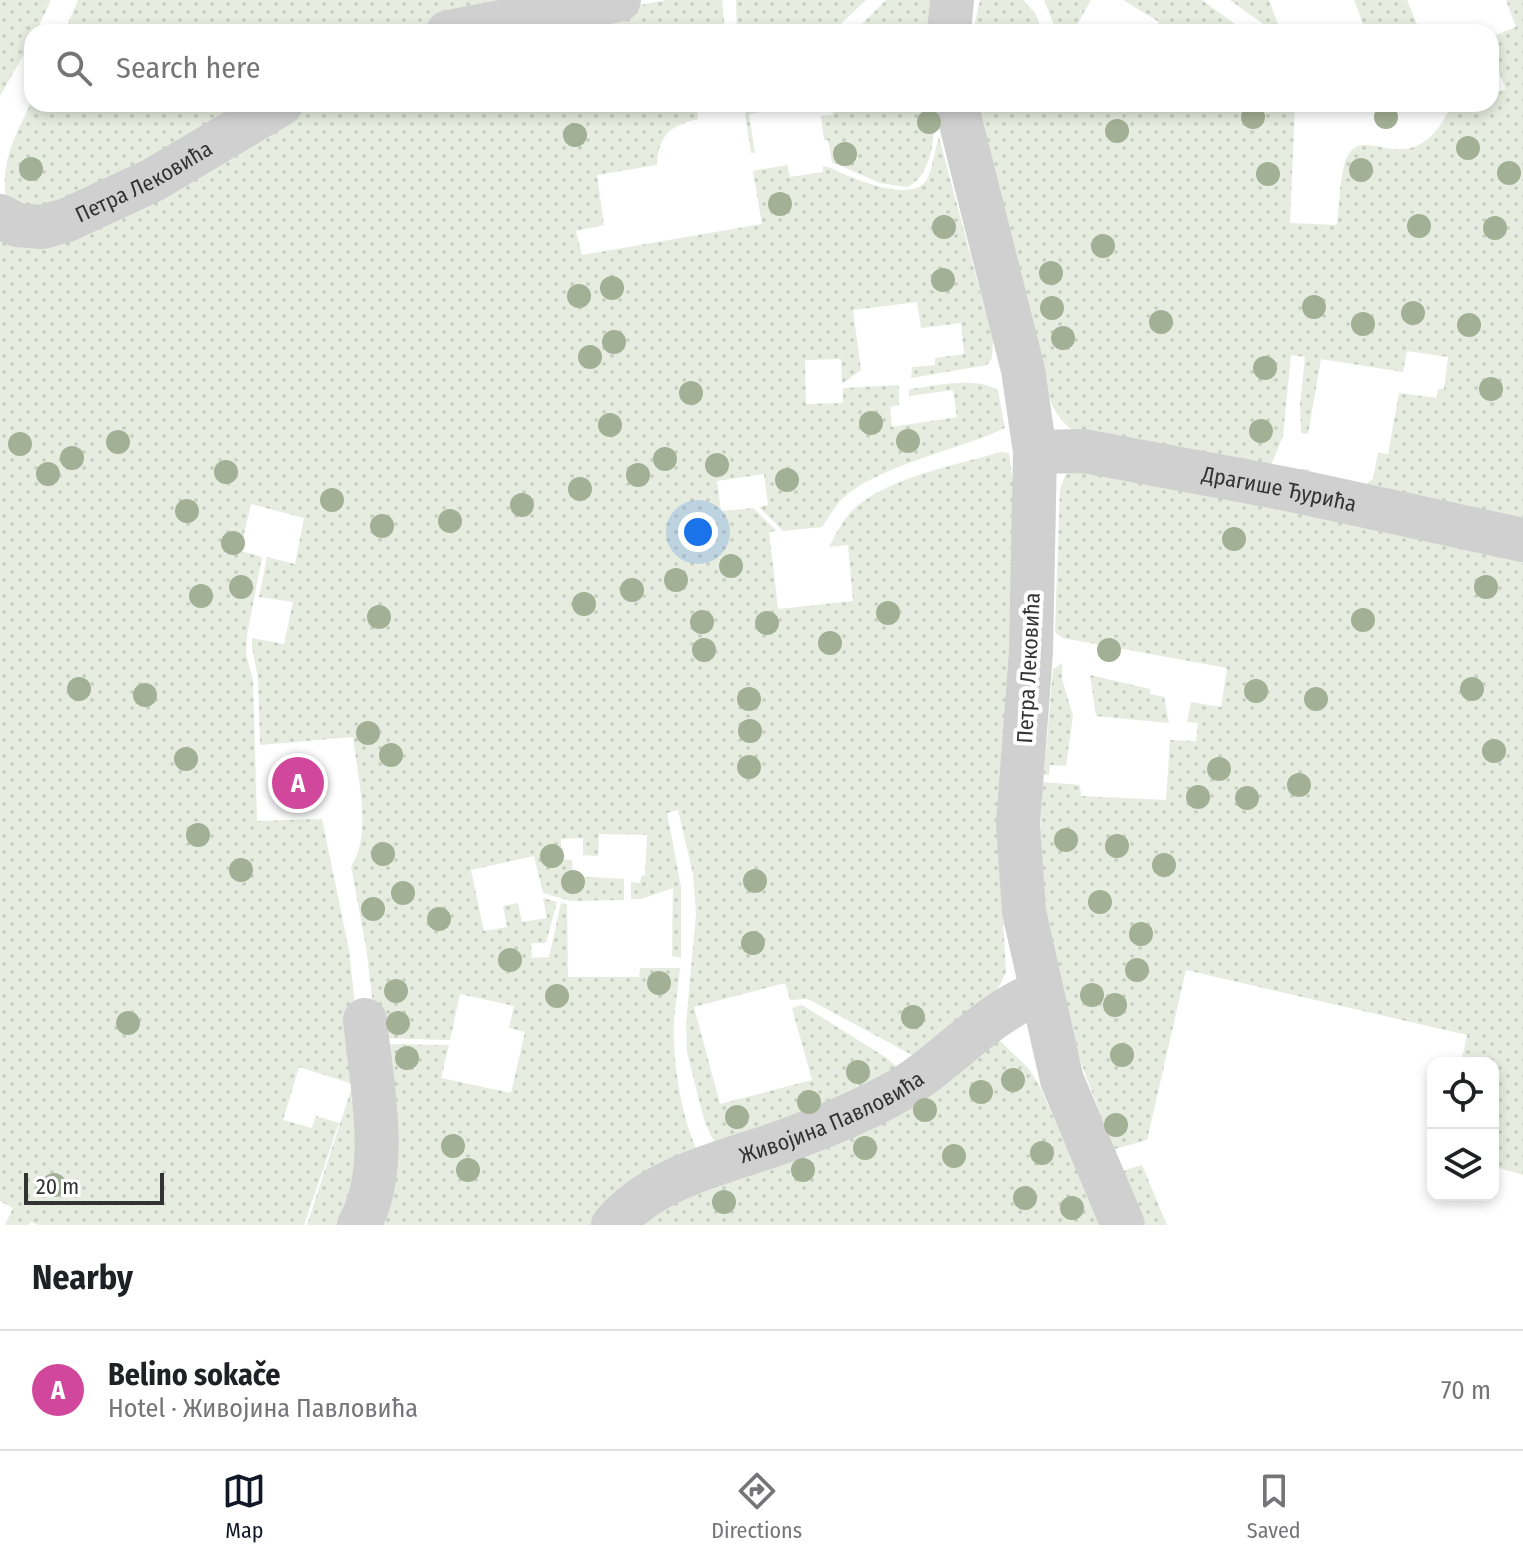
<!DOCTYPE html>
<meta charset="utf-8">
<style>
:root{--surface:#fff;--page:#f6f6f6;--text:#202124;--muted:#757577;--line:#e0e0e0;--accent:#111827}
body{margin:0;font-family:"Fira Sans Condensed",sans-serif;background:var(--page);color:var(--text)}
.controls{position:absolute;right:24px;bottom:24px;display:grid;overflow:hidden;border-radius:16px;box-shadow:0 4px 12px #0003}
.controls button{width:72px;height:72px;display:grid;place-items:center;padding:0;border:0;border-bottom:2px solid var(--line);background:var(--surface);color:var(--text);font:40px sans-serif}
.scale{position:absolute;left:24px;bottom:20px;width:140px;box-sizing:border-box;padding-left:8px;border:4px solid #333;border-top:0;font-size:22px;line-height:28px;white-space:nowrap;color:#333;-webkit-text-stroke:6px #fff;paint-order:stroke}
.you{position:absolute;left:698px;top:532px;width:28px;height:28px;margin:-20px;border:6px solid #fff;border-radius:50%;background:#1a73e8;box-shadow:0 0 0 12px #1a73e833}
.badge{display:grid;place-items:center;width:52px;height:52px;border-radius:50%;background:var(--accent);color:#fff;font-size:26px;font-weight:700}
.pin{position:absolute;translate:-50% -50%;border:4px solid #fff;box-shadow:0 2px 8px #0006}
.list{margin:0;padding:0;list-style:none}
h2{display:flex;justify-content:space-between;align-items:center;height:104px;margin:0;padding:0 32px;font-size:34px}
h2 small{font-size:26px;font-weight:400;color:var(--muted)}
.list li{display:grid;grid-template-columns:52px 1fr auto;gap:24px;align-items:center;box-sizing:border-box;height:120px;padding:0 32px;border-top:2px solid var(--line)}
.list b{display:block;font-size:30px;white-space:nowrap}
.list p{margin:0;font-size:26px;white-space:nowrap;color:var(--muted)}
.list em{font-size:26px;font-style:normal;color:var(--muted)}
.icon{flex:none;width:44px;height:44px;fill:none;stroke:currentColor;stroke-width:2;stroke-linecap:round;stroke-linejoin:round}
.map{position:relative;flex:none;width:1523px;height:1225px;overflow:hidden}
.search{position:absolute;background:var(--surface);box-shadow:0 4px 12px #0003;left:24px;right:24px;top:24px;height:88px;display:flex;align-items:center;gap:20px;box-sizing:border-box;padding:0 28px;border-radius:24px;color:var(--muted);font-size:30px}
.sheet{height:224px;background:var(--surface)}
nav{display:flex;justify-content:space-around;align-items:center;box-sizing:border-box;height:112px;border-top:2px solid var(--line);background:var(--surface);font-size:22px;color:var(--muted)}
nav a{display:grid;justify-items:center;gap:4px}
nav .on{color:var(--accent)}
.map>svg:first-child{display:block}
.grass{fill:url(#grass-dots)}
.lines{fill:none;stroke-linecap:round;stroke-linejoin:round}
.minor{stroke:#d0d0d0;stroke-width:44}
.tree{fill:#a2b095}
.labels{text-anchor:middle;stroke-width:8;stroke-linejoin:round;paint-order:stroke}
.street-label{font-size:22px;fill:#333;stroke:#fff}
</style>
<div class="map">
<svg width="1523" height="1225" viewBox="0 0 1523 1225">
<defs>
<pattern id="grass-dots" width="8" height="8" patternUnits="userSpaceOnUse" patternTransform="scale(2)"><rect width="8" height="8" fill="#e6ecdf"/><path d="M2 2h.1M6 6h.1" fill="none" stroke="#c6cbc0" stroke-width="1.8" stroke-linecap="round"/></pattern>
</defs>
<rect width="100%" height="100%" fill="#fff"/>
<g class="grass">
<path d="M 0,0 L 51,0 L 36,32 L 32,32 L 32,40 L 0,96 Z"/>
<path d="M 78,0 L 560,0 L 498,11 L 411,32 L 64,32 Z"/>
<path d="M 667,0 L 722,0 L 725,32 L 492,32 Z"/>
<path d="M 736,0 L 866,0 L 832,32 L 737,32 Z"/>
<path d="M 886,0 L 930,0 L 927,32 L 854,32 Z"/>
<path d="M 980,0 L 1023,0 L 1035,13 L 1043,32 L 973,32 Z"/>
<path d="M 1044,0 L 1091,0 L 1073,32 L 1057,32 Z"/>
<path d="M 1123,0 L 1202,0 L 1246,32 L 1154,32 L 1159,22 Z"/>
<path d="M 1230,0 L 1269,0 L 1281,32 L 1274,32 Z"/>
<path d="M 1354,0 L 1407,0 L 1420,32 L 1366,32 Z"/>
<path d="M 1506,0 L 1523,0 L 1523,533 L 1298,479 L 1300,469 L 1309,469 L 1309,477 L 1366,484 L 1373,479 L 1378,453 L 1388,454 L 1399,393 L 1437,398 L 1438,389 L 1444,389 L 1448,357 L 1407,351 L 1403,372 L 1321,359 L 1308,434 L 1301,433 L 1300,405 L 1305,357 L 1291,355 L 1283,436 L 1272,463 C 1249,480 1122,446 1090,439 C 1049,423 1047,393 1041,353 L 1000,204 L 978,104 L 1295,104 L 1290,223 L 1337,225 C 1340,206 1339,166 1350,152 C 1369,127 1412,182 1448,112 L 1469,104 L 1491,104 L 1491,95 L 1506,89 L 1493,58 L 1491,58 L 1491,37 L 1516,27 Z"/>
<path d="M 32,101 L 32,104 L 263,104 L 37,212 L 6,197 C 0,162 17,132 32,101 Z"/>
<path d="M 310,104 L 697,104 L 698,119 C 670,126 659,134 657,165 L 597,175 L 604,225 L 576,231 L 582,255 L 762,224 L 753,171 L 787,165 L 790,177 L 823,172 L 823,166 C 832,167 838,172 846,175 C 865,183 914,202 927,179 C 934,167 934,150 939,137 L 993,340 L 992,358 L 987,365 L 911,378 L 912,367 L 935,365 L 935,358 L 964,354 L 961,323 L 921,328 L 917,302 L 853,310 L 861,370 L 842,384 L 841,359 L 805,360 L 806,404 L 843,403 L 843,388 L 899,385 L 899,405 L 890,407 L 892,427 L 957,417 L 953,390 L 909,396 L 909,389 C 937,386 973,376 998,390 L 1005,428 C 957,451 876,465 840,501 C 833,509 828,519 822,527 L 783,531 L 759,507 L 768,505 L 764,474 L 717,481 L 721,511 L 753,508 L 777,531 L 769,532 L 778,609 L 853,601 L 848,545 L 829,547 C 837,532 844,517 857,506 C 896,475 954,466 1001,452 L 1009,453 L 1013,484 L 1011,631 L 1000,869 L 1006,972 C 991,1009 954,1035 925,1062 L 808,999 L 790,1000 L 785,983 L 694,1007 L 720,1104 L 812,1080 L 792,1008 L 802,1005 L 885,1057 L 901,1070 L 721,1148 L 712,1138 L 704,1120 L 687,1052 L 686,1024 L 696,914 L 693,874 L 678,810 L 667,813 L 681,887 L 681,958 L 672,956 L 673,888 L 641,899 L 631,899 L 631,882 L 640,883 L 641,876 L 645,875 L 647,835 L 599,834 L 598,856 L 583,855 L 583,838 L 561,839 L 561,858 L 572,861 L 573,876 L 624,879 L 624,900 L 571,901 L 543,893 L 534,856 L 471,870 L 484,931 L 507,927 L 503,906 L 518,903 L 522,922 L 547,918 L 543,898 L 557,902 L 546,943 L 531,943 L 532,958 L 549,957 L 561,903 L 567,904 L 568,977 L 639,977 L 640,968 L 680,968 C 678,987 675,1005 674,1024 C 672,1060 683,1133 704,1162 L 598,1225 L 368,1225 L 378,1044 L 449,1045 L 441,1078 L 511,1093 L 525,1032 L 509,1028 L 514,1006 L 460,994 L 450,1040 L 377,1038 L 366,947 L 351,866 C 373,836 357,773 353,737 L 260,745 L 258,678 L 252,648 L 252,638 L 284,644 L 293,602 L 259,597 L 267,557 L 295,564 L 304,518 L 251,504 L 240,551 L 262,557 L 247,635 L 246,654 L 253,680 L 257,821 L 322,819 L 349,950 L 364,1087 L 352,1225 L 307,1225 L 353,1084 L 299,1067 L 283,1120 L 312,1128 L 316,1116 L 339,1123 L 304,1225 L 38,1225 L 31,1222 L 29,1225 L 5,1225 L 13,1208 L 0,1201 L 0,241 L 24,240 L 176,183 Z"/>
<path d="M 740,104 L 811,104 L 749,114 L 755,153 L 751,153 L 745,112 Z"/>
<path d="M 832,104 L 933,104 C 937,128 933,176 907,187 L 880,183 L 832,162 L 828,140 L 824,140 L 821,116 L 833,115 Z"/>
<path d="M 1073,468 L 1523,552 L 1523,1175 L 1493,1166 L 1493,1063 L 1461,1063 L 1467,1035 L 1186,970 L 1147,1140 L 1115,1149 C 1082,1072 1053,987 1043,904 C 1038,863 1040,822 1043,782 L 1080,785 L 1081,796 L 1166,800 L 1170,740 L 1196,741 L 1198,723 L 1187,722 L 1191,702 L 1221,707 L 1227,668 L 1063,638 L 1055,632 L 1060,489 L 1065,476 Z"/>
<path d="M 1062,663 L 1062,679 L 1073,716 L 1066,766 L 1050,765 L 1049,775 L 1044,775 L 1053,669 Z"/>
<path d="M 1090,675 L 1150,689 L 1150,694 L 1164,697 L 1169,723 L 1096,716 Z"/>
<path d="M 992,1033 L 1029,1069 L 1040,1087 L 1101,1225 L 633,1225 Z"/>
<path d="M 1142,1165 L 1167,1225 L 1146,1225 L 1122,1171 Z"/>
</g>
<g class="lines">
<g class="minor">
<path d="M 448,32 L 619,0"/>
<path d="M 949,32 L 952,0"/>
<path d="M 956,104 L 1023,370 L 1035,452 L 1031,652 L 1018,824 L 1024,912 L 1062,1080 L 1123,1225"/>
<path id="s1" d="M 0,216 L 17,225 L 42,227 L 67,220 L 153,180 L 281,104"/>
<path id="s2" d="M 1035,452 L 1084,451 L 1287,489 L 1523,540"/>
<path d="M 359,1225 C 391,1168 371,1082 365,1020"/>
<path id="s3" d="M 613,1225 C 656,1173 734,1161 793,1138 C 826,1126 859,1112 889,1096 C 944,1067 982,1015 1040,992"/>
</g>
</g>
<g class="tree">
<circle cx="1253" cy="117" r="12"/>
<circle cx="1386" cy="117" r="12"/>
<circle cx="929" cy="122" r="12"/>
<circle cx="1117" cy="131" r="12"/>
<circle cx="575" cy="135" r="12"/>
<circle cx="1468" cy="148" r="12"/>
<circle cx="845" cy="154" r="12"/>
<circle cx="31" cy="169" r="12"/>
<circle cx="1361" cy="170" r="12"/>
<circle cx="1509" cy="173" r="12"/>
<circle cx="1268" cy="174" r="12"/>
<circle cx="780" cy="204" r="12"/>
<circle cx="1419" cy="226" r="12"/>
<circle cx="944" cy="227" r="12"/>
<circle cx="1495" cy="228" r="12"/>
<circle cx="1103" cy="246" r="12"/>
<circle cx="1051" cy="273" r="12"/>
<circle cx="943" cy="280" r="12"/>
<circle cx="612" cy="288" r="12"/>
<circle cx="579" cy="296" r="12"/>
<circle cx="1314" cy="307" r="12"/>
<circle cx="1052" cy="308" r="12"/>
<circle cx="1413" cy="313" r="12"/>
<circle cx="1161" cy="322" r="12"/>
<circle cx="1363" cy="324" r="12"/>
<circle cx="1469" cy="325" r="12"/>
<circle cx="1063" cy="338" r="12"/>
<circle cx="614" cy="342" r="12"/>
<circle cx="590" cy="357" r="12"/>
<circle cx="1265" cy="368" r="12"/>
<circle cx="1491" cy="389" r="12"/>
<circle cx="691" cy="393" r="12"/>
<circle cx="871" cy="423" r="12"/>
<circle cx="610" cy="425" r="12"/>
<circle cx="1261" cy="431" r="12"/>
<circle cx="908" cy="441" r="12"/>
<circle cx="118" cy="442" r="12"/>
<circle cx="20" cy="444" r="12"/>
<circle cx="72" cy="458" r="12"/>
<circle cx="665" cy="459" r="12"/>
<circle cx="717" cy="465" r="12"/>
<circle cx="226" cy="472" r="12"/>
<circle cx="48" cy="474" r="12"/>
<circle cx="638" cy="475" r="12"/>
<circle cx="787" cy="480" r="12"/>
<circle cx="580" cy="489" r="12"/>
<circle cx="332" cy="500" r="12"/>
<circle cx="522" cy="505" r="12"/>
<circle cx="187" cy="511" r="12"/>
<circle cx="450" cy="521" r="12"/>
<circle cx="382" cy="526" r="12"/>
<circle cx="1234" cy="539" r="12"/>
<circle cx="233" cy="543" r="12"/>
<circle cx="731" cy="566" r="12"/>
<circle cx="676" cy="580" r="12"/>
<circle cx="241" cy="587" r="12"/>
<circle cx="1486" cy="587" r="12"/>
<circle cx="632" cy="590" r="12"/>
<circle cx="201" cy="596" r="12"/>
<circle cx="584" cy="604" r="12"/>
<circle cx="888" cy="613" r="12"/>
<circle cx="379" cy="617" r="12"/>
<circle cx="1363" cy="620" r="12"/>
<circle cx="702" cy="622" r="12"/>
<circle cx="767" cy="623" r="12"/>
<circle cx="830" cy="643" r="12"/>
<circle cx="704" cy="650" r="12"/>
<circle cx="1109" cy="650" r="12"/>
<circle cx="79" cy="689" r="12"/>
<circle cx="1472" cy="689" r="12"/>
<circle cx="1256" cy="691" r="12"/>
<circle cx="145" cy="695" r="12"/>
<circle cx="749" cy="699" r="12"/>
<circle cx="1316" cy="699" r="12"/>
<circle cx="750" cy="731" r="12"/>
<circle cx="368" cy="733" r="12"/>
<circle cx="1494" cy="751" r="12"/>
<circle cx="391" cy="755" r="12"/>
<circle cx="186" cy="759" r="12"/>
<circle cx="749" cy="767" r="12"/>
<circle cx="1219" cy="769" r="12"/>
<circle cx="1299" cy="785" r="12"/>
<circle cx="1198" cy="797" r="12"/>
<circle cx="1247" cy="798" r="12"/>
<circle cx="198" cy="835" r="12"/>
<circle cx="1066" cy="840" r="12"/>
<circle cx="1117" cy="846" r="12"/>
<circle cx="383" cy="854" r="12"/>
<circle cx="552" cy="856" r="12"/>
<circle cx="1164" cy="865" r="12"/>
<circle cx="241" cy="870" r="12"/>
<circle cx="755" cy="881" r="12"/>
<circle cx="573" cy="882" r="12"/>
<circle cx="403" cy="893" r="12"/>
<circle cx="1100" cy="902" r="12"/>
<circle cx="373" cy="909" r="12"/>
<circle cx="439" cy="919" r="12"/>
<circle cx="1141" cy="934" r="12"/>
<circle cx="753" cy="943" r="12"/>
<circle cx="510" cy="960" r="12"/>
<circle cx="1137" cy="970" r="12"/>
<circle cx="659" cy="983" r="12"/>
<circle cx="396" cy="991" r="12"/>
<circle cx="1092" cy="995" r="12"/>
<circle cx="557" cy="996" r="12"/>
<circle cx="1115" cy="1005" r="12"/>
<circle cx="913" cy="1017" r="12"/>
<circle cx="128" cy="1023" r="12"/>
<circle cx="398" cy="1023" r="12"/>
<circle cx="1122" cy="1055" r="12"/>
<circle cx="407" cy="1058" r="12"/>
<circle cx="858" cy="1072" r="12"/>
<circle cx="1013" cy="1080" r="12"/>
<circle cx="981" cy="1092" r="12"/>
<circle cx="809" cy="1102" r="12"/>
<circle cx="925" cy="1110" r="12"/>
<circle cx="737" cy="1117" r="12"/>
<circle cx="1116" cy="1125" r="12"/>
<circle cx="453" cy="1146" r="12"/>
<circle cx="865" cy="1148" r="12"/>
<circle cx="1042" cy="1153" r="12"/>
<circle cx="954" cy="1156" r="12"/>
<circle cx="468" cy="1170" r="12"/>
<circle cx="803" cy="1170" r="12"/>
<circle cx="54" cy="1185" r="12"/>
<circle cx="1025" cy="1198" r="12"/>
<circle cx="724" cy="1202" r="12"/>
<circle cx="1072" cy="1208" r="12"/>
</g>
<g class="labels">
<g class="street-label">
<text dy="8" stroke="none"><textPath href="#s1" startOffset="156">Петра Лековића</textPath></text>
<text dy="8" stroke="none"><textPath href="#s2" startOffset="248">Драгише Ђурића</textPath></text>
<text transform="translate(1028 668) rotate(-87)" y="8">Петра Лековића</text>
<text dy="8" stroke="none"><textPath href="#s3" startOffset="246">Живојина Павловића</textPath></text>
</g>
</g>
</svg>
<div class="controls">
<button><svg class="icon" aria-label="locate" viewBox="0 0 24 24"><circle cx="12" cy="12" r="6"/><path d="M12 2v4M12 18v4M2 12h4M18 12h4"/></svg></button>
<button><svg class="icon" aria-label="layers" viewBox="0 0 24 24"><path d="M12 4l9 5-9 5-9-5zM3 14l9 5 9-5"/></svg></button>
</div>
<div class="scale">20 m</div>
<div class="you"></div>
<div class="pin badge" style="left:298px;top:783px;background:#d1479c">A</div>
<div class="search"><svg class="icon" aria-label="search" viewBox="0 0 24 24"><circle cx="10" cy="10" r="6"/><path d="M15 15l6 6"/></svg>Search here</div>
</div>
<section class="sheet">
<h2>Nearby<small></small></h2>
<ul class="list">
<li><span class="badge" style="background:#d1479c">A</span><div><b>Belino sokače</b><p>Hotel · Живојина Павловића</p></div><em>70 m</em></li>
</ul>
</section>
<nav>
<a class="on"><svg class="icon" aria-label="map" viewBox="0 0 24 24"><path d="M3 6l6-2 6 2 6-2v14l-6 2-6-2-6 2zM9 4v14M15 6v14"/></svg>Map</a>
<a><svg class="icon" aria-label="directions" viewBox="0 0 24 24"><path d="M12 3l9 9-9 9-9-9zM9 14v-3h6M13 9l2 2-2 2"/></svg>Directions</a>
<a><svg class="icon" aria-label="saved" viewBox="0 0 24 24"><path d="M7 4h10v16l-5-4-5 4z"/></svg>Saved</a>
</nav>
